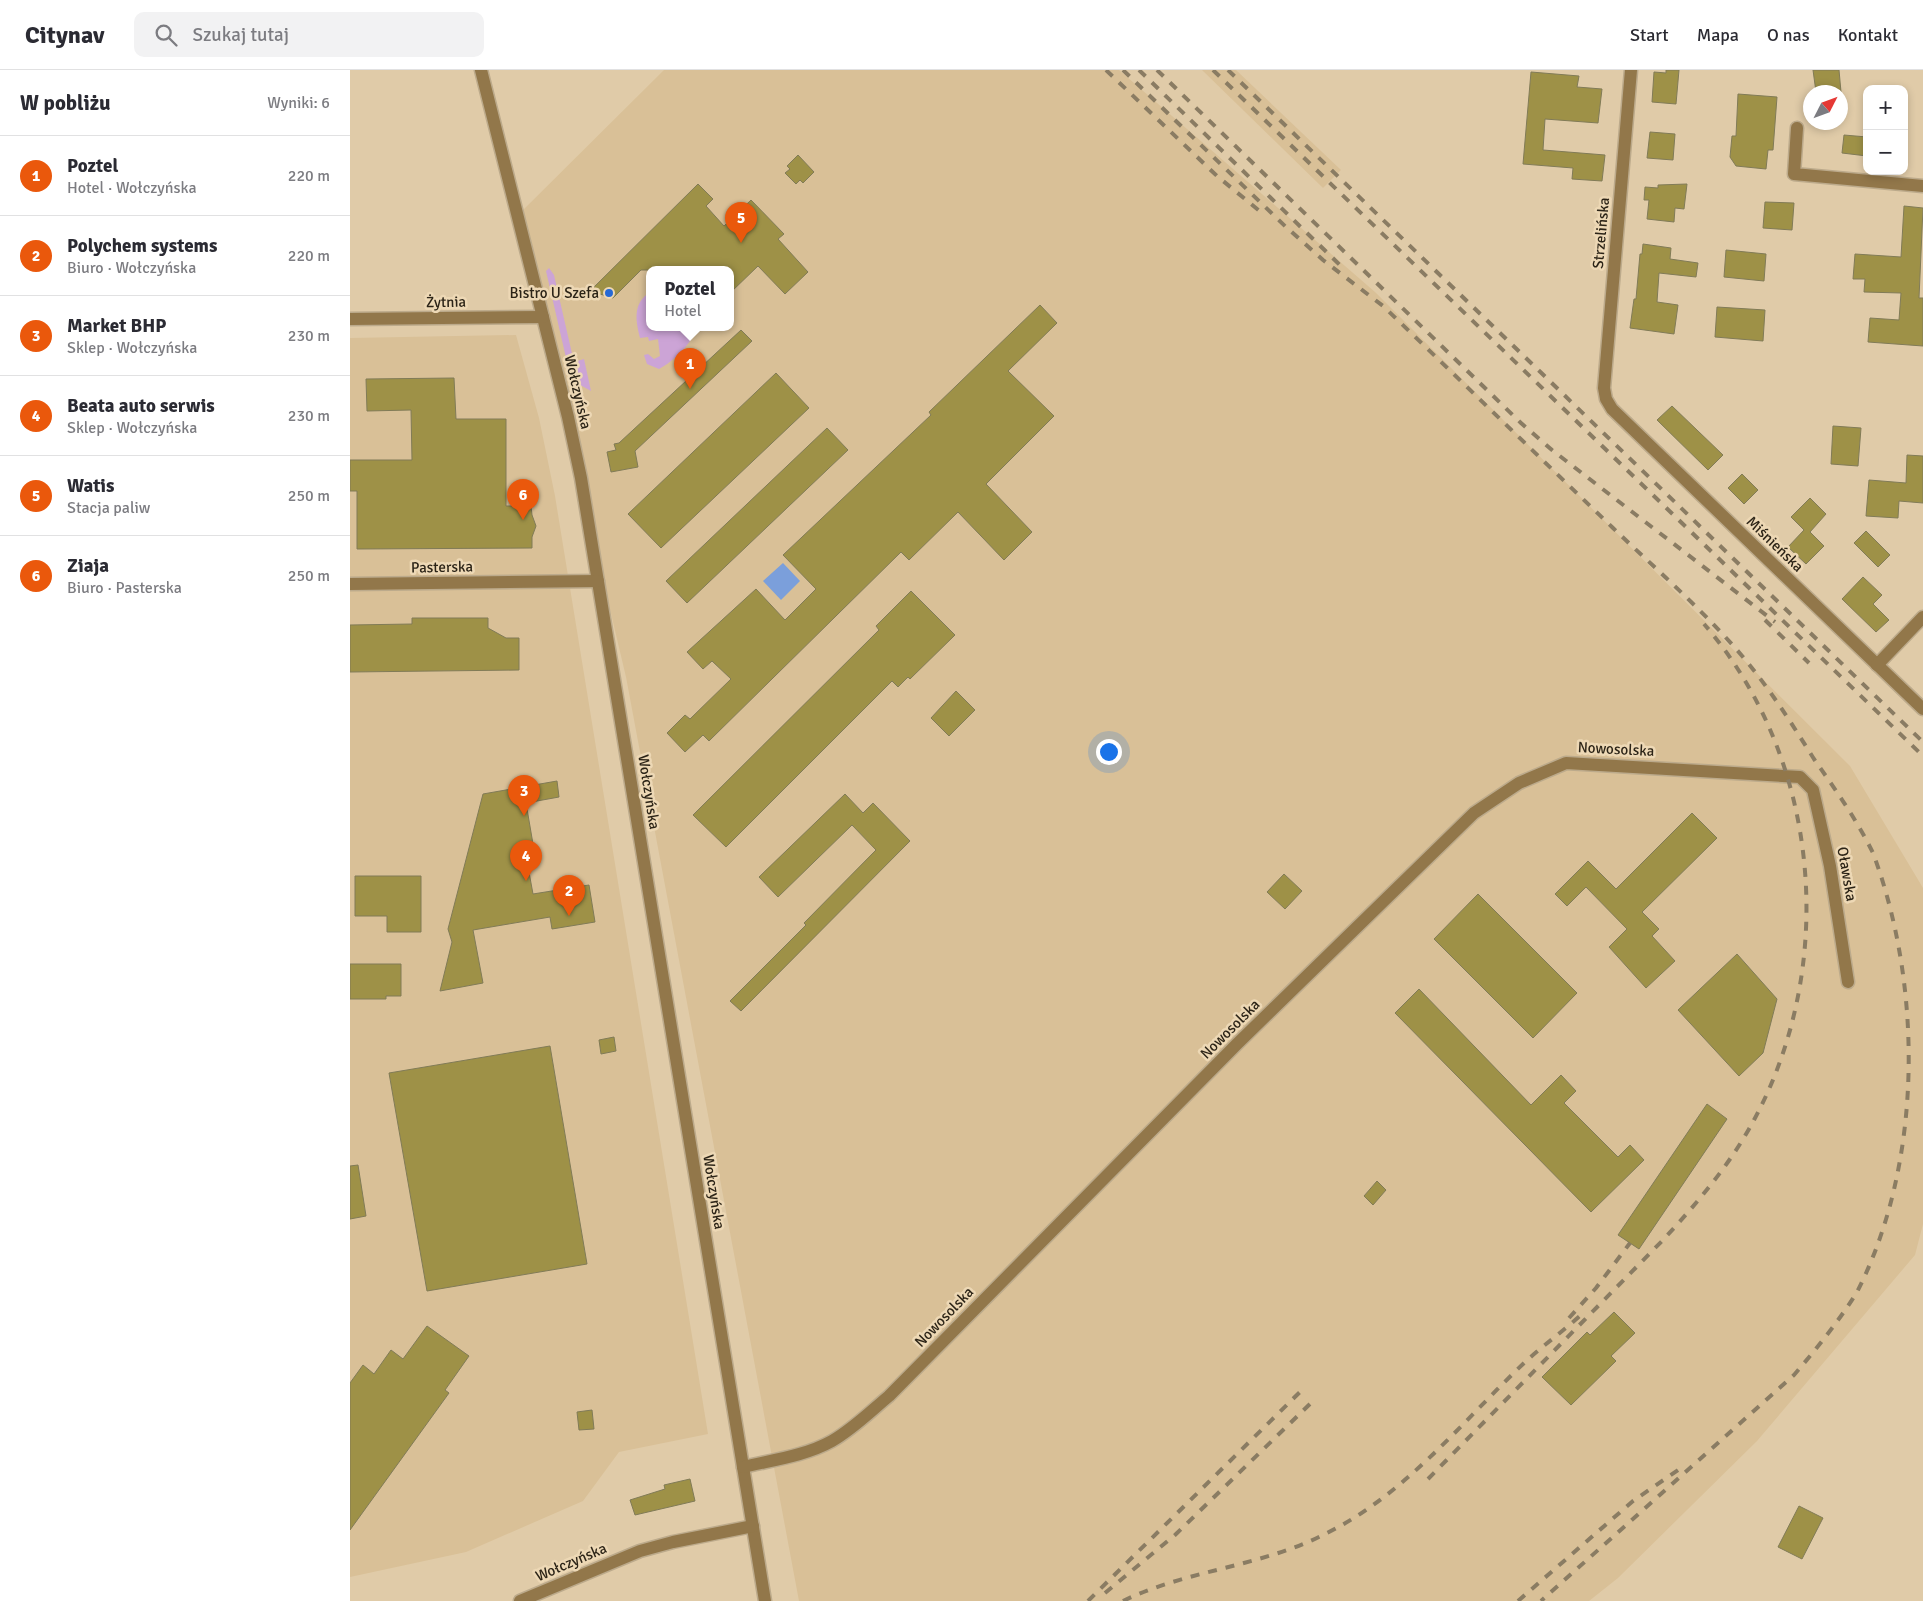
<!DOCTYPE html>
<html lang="pl">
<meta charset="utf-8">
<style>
:root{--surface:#fff;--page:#f2f2f3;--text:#2b2b33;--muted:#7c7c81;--line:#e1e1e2;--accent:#ea580c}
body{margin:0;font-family:Signika,sans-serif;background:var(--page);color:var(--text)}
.controls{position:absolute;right:15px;top:15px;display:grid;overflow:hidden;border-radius:10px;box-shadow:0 2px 8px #0003}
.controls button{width:45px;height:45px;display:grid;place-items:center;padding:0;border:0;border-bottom:1px solid var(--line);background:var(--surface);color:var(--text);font:25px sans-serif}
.compass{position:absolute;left:1453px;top:15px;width:45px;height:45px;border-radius:50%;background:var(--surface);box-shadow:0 2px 8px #0003;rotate:48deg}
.you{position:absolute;left:758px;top:681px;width:18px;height:18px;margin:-12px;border:4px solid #fff;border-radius:50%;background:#1a73e8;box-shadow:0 0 0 8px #1a73e833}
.badge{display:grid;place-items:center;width:32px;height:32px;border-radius:50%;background:var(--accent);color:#fff;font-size:16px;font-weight:700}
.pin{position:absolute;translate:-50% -41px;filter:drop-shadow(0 1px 2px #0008)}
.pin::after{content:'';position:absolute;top:26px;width:18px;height:15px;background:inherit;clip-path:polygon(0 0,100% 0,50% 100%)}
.popup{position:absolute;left:296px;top:196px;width:88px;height:65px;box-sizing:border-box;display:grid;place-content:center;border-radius:10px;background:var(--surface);filter:drop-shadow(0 1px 4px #0005);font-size:16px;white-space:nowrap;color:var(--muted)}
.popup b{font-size:19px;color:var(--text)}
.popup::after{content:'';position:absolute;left:50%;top:100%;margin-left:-10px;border:10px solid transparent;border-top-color:var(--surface)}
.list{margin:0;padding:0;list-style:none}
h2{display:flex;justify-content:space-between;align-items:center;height:65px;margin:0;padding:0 20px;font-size:21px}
h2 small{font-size:16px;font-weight:400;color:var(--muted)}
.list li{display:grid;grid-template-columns:32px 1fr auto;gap:15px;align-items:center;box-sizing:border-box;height:80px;padding:0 20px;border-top:1px solid var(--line)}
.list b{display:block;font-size:19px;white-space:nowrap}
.list p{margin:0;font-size:16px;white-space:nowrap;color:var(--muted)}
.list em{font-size:16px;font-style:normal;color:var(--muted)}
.icon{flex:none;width:28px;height:28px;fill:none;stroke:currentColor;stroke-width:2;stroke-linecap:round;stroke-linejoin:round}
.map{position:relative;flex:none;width:1573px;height:1531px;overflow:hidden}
header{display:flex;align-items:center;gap:30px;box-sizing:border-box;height:70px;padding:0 25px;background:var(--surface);border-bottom:1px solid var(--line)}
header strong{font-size:24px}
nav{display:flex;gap:28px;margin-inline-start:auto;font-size:18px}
.search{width:350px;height:45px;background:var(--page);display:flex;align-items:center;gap:12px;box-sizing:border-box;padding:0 18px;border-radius:10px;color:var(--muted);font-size:19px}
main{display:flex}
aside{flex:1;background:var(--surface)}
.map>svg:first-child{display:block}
.built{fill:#d9c097;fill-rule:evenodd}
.green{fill:#cca4d6}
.water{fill:#7b9fdb}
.building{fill:#9e9147;stroke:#817b57}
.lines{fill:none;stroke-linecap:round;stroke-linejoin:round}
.minor-casing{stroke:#bcaa8b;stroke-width:15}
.minor{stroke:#92774a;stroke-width:12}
.rail{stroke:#8a7c63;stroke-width:4;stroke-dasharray:9 9;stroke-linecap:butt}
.poi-dot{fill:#2669d5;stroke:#edd8b5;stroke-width:2}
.labels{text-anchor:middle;stroke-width:5;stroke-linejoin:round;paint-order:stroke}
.street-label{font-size:15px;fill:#2c2417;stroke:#edd8b5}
.poi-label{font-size:15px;fill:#2c2417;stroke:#edd8b5;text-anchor:end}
</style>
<header>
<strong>Citynav</strong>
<div class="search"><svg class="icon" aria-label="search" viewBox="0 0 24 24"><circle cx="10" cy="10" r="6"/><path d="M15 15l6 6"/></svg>Szukaj tutaj</div>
<nav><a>Start</a><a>Mapa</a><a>O nas</a><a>Kontakt</a></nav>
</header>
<main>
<aside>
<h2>W pobliżu<small>Wyniki: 6</small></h2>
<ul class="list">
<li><span class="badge">1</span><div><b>Poztel</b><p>Hotel · Wołczyńska</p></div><em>220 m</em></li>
<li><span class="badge">2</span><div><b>Polychem systems</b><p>Biuro · Wołczyńska</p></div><em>220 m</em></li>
<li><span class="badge">3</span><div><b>Market BHP</b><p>Sklep · Wołczyńska</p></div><em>230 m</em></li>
<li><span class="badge">4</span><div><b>Beata auto serwis</b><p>Sklep · Wołczyńska</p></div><em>230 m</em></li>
<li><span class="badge">5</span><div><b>Watis</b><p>Stacja paliw</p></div><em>250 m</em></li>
<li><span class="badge">6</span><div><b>Ziaja</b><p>Biuro · Pasterska</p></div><em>250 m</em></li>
</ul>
</aside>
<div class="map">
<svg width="1573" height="1531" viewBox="0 0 1573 1531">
<rect width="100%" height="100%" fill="#e0cba8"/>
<g class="built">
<path d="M 314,0 L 769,0 L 1025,222 L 1500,696 L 1573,818 L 1573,1154 L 1565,1185 L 1407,1371 L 1268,1508 L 1239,1531 L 449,1531 L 276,607 L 167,146 ZM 300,200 L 380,200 L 380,258 L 300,258 Z"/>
<path d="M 852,0 L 886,0 L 991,100 L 973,118 Z"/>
<path d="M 166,265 L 189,348 L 205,426 L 358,1364 L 269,1382 L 233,1431 L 116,1482 L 0,1507 L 0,268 Z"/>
</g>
<g class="green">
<path d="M 199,198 L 204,205 L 223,288 L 226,288 L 227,291 L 234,289 L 241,321 L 223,311 L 220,305 L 196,201 Z"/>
<path d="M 300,222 L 300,258 L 347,258 C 342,273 323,292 309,299 L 297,294 L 294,285 L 298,284 L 304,289 L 310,286 L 308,269 L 299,271 L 298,267 L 290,268 C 286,251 282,234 300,222 Z"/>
</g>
<path class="water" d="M 433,493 L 450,511 L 431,530 L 413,511 Z"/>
<g class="building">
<path d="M 1316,0 L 1329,0 L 1326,34 L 1302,32 L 1304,2 L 1316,3 Z"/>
<path d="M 1463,0 L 1489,0 L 1491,22 L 1466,22 Z"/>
<path d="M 1181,2 L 1229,6 L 1227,17 L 1252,19 L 1248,53 L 1195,49 L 1193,80 L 1255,85 L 1252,111 L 1222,109 L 1223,98 L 1173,94 Z"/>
<path d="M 1388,24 L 1427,27 L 1423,80 L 1418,80 L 1416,99 L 1386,96 L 1380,87 L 1382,66 L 1386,66 Z"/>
<path d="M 1300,62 L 1325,64 L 1323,90 L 1297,88 Z"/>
<path d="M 1494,65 L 1517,67 L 1517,86 L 1492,83 Z"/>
<path d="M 448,85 L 464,102 L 453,113 L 450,110 L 446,114 L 435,103 L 440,99 L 437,96 Z"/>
<path d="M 348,114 L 363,129 L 356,136 L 374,156 L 401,130 L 434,164 L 428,169 L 458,202 L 435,224 L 408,196 L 380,223 L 380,200 L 291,200 L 263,228 L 240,221 Z"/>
<path d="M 1337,114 L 1334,139 L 1325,138 L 1324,152 L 1297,149 L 1299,130 L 1294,130 L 1295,117 L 1308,118 L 1308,115 Z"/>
<path d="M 1415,132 L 1444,133 L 1442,160 L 1413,158 Z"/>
<path d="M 1554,136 L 1573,138 L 1569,228 L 1573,228 L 1573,276 L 1518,272 L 1520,248 L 1549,250 L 1551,223 L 1514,222 L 1515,209 L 1503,209 L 1505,184 L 1551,187 Z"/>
<path d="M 1293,174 L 1321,178 L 1320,189 L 1348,193 L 1346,207 L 1309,203 L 1307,232 L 1328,235 L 1324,264 L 1280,258 L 1284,229 L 1286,229 L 1290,184 L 1292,184 Z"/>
<path d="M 1376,180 L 1416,184 L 1414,211 L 1374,207 Z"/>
<path d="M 690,235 L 707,253 L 658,301 L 704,346 L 636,414 L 682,462 L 654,490 L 608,442 L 559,490 L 551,482 L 359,671 L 353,665 L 335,682 L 317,663 L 335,645 L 340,649 L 381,609 L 362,591 L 353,599 L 337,582 L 406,519 L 435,550 L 466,519 L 433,485 L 581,345 L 579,342 Z"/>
<path d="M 1367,237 L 1415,240 L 1413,271 L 1365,267 Z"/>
<path d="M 391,260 L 402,271 L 285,381 L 288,397 L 261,402 L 257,382 L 266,380 L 264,374 L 269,373 Z"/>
<path d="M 426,303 L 459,338 L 311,478 L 278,444 Z"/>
<path d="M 104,308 L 106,349 L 156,349 L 156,436 L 181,436 L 182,445 L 186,456 L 182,467 L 182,478 L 7,479 L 7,421 L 0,421 L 0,390 L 62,390 L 61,340 L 17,341 L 16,309 Z"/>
<path d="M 1322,336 L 1373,385 L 1358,400 L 1307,350 Z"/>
<path d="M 1483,356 L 1511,358 L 1508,396 L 1481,394 Z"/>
<path d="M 477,358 L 498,380 L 337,533 L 316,511 Z"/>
<path d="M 1557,385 L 1573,386 L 1573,433 L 1549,431 L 1548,448 L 1516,446 L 1519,410 L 1556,413 Z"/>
<path d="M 1392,404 L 1408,420 L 1394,434 L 1378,418 Z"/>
<path d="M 1460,428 L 1476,444 L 1460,462 L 1474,476 L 1456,494 L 1438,477 L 1454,460 L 1441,447 Z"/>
<path d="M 1516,461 L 1540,485 L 1528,497 L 1504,473 Z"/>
<path d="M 1513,507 L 1532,525 L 1523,534 L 1539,550 L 1526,562 L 1492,529 Z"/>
<path d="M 561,521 L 605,565 L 560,609 L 558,607 L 548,617 L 542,611 L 376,777 L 343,745 L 529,560 L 526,556 Z"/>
<path d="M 62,548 L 138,548 L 138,558 L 156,568 L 169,568 L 169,600 L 0,602 L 0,555 L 62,554 Z"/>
<path d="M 606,621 L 625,640 L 599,666 L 581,648 Z"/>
<path d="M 207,711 L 209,727 L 176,733 L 183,774 L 174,775 L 183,824 L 239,815 L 245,852 L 202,859 L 200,847 L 123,860 L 133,913 L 90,921 L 102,872 L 98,859 L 133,724 Z"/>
<path d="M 495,724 L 513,743 L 523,733 L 560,771 L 391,941 L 380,931 L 456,855 L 454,853 L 526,780 L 502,755 L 428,827 L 409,807 Z"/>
<path d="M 1342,743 L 1367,768 L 1292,842 L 1309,859 L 1302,866 L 1325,891 L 1296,918 L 1259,877 L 1277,859 L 1236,817 L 1217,836 L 1205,824 L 1238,791 L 1266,819 Z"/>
<path d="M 934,804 L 952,821 L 935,839 L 917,822 Z"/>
<path d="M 5,806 L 71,806 L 71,862 L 37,862 L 37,846 L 5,846 Z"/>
<path d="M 1128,824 L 1227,923 L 1183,968 L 1084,869 Z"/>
<path d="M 1387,884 L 1427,929 L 1413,983 L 1389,1006 L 1328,940 Z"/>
<path d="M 0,894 L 51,894 L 51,926 L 36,926 L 36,929 L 0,929 Z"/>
<path d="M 1069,919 L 1181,1035 L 1211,1005 L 1226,1021 L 1214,1033 L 1268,1087 L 1280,1075 L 1294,1090 L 1241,1142 L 1045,943 Z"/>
<path d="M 264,967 L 266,981 L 251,984 L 249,970 Z"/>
<path d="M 200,976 L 237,1194 L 77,1221 L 39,1003 Z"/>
<path d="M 1357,1034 L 1377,1049 L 1289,1179 L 1268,1165 Z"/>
<path d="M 8,1095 L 16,1146 L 0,1149 L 0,1096 Z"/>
<path d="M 1027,1111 L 1036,1120 L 1023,1135 L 1014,1126 Z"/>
<path d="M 1264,1242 L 1285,1263 L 1261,1286 L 1266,1291 L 1221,1335 L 1192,1307 L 1237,1262 L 1240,1265 Z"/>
<path d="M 77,1256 L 119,1286 L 95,1320 L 99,1323 L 0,1460 L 0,1313 L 13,1295 L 24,1304 L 41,1280 L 53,1289 Z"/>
<path d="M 242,1340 L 244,1359 L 229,1360 L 227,1342 Z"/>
<path d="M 340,1409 L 345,1431 L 285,1445 L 280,1430 L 315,1419 L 314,1415 Z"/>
<path d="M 1449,1436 L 1473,1448 L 1452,1489 L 1428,1477 Z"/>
</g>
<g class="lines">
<g class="minor-casing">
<g id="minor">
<path d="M 131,0 L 218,347 L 231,408 L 415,1531"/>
<path d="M 1281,0 L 1254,318 L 1256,329 L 1262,339 L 1573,639"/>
<path d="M 1447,58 L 1444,104 L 1573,116"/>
<path d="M 0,249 L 193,247"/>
<path d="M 0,514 L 248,511"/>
<path d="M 1527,595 L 1573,547"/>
<path d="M 393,1397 C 422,1390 455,1386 482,1371 C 503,1359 521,1341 539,1326 L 887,974 L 1124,743 L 1169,713 L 1216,693 L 1450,707 L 1463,720 L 1480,796 L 1498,912"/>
<path d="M 170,1531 L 290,1481 L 323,1472 L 403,1456"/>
</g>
</g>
<use href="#minor" class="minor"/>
<g class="rail">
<path d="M 756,0 L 867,106 L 912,143"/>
<path d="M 773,0 L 936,157 L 973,190 L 1033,236 C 1110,310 1186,384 1263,458 C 1307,500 1354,541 1393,587 C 1420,619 1442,654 1464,689 C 1485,719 1507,750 1523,783 C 1573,917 1573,1093 1507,1222 C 1489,1251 1467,1278 1444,1305 L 1191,1531"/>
<path d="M 789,0 L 993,198"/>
<path d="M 807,0 L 1171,353 L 1202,380 L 1425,552"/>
<path d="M 863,0 L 1573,686"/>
<path d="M 878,0 L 1573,672"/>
<path d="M 1415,550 L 1459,593"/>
<path d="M 1219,1248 L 1246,1218 L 1280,1173"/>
<path d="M 1078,1409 L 1313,1170 C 1347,1133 1380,1095 1404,1050 C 1488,894 1471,689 1354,554"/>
<path d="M 755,1523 L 825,1465 L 964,1330"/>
<path d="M 738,1531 L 954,1318"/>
<path d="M 773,1531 C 837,1500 909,1497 973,1465 C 1054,1426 1109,1355 1173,1294 C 1191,1277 1212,1262 1231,1245"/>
<path d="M 1168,1531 L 1283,1431 L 1331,1398"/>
</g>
</g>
<circle class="poi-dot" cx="259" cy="223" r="5"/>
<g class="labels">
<g class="street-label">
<text transform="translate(1251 163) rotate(-85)" y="5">Strzelińska</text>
<text transform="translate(96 232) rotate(-1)" y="5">Żytnia</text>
<text transform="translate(228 322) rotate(77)" y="5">Wołczyńska</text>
<text transform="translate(1425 474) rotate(44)" y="5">Miśnieńska</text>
<text transform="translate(92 497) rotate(-1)" y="5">Pasterska</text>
<text transform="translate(1266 679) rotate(3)" y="5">Nowosolska</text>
<text transform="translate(299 722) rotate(81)" y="5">Wołczyńska</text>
<text transform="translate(1497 804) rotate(80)" y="5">Oławska</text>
<text transform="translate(880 959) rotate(-45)" y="5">Nowosolska</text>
<text transform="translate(364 1122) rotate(81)" y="5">Wołczyńska</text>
<text transform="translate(594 1247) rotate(-46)" y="5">Nowosolska</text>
<text transform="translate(221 1492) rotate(-23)" y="5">Wołczyńska</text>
</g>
<g class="poi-label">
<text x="249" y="228">Bistro U Szefa</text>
</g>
</g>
</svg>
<div class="controls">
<button>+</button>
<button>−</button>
</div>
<svg class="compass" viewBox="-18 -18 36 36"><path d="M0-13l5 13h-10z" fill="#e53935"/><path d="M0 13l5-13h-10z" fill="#7c7c81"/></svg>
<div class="you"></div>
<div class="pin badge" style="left:340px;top:319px">1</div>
<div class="popup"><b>Poztel</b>Hotel</div>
<div class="pin badge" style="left:219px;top:846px">2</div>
<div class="pin badge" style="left:174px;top:746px">3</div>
<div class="pin badge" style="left:176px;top:811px">4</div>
<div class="pin badge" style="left:391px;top:173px">5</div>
<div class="pin badge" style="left:173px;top:450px">6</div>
</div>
</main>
